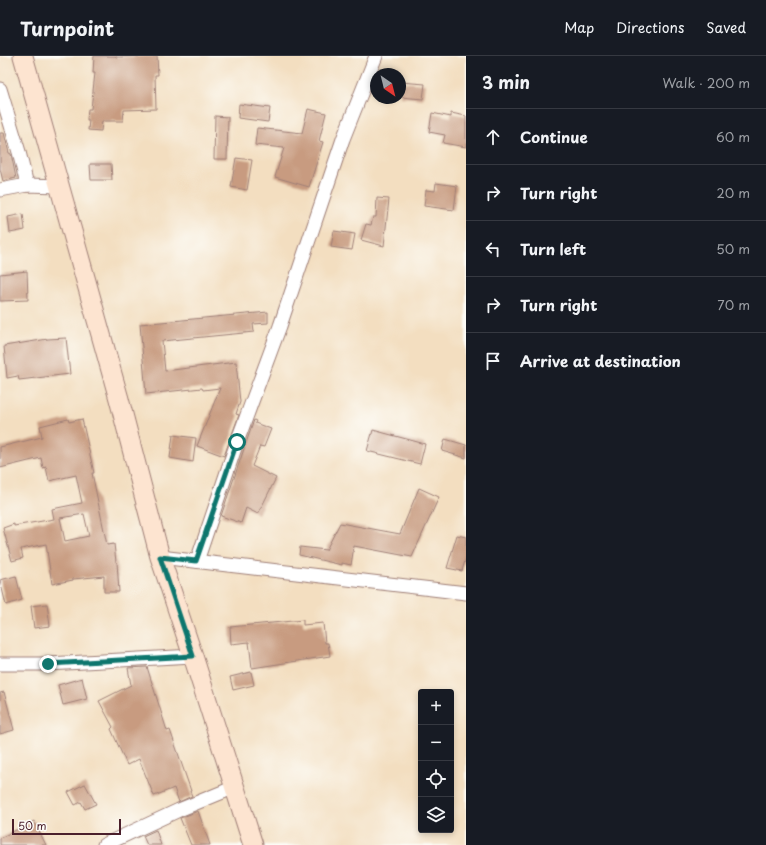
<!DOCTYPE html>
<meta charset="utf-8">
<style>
:root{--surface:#171b24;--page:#20242c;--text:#f1f3f6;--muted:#9ea1a6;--line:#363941}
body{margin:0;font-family:"Playpen Sans",sans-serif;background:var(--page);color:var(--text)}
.controls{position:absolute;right:12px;bottom:12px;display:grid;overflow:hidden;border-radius:4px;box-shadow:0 2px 6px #0003}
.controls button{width:36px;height:36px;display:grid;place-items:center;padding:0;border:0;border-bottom:1px solid var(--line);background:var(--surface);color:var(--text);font:20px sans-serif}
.compass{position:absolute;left:370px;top:12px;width:36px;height:36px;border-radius:50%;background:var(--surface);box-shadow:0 2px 6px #0003;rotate:145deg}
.scale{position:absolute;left:12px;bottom:10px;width:109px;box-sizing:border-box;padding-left:4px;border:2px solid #4a1f2b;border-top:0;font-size:11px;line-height:14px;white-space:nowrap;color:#4a1f2b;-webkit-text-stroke:3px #fdfcf7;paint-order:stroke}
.stop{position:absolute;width:12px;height:12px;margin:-9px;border:3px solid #0f766e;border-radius:50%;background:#fff}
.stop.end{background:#0f766e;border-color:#fff;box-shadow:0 1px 4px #0008}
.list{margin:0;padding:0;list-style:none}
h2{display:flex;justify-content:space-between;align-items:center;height:52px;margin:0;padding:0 16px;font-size:17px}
h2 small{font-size:13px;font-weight:400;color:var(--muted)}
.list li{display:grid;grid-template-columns:26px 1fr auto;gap:12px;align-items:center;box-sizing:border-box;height:56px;padding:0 16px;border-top:1px solid var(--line)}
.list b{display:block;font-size:15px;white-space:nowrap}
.list em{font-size:13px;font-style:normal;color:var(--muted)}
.icon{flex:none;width:22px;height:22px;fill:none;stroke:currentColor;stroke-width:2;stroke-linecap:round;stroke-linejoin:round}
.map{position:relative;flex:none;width:466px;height:789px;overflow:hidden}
header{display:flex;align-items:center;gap:24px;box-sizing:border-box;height:56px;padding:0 20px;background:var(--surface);border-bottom:1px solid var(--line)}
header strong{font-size:19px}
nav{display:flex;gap:22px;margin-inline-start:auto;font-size:14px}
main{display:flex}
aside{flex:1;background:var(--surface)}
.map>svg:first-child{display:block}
.building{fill:#c89b80;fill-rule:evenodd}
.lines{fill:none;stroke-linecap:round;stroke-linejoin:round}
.street-casing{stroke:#9e7e76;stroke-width:15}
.secondary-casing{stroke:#9e7e76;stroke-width:21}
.street{stroke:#fff;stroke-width:13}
.secondary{stroke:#fde4d0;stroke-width:19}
.route{stroke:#0f766e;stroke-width:5}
</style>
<header>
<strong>Turnpoint</strong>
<nav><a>Map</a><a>Directions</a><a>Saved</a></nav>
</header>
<main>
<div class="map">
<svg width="466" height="789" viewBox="0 0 466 789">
<rect width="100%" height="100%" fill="#fdfcf7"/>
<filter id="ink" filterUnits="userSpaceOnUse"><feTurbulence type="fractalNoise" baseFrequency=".025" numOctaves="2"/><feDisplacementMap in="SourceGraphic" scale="8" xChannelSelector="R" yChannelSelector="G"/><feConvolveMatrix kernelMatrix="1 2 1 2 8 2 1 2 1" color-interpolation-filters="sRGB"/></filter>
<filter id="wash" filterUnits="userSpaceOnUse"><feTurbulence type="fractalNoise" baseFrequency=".012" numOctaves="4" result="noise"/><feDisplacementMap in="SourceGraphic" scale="16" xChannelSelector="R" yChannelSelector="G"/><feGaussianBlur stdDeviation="0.9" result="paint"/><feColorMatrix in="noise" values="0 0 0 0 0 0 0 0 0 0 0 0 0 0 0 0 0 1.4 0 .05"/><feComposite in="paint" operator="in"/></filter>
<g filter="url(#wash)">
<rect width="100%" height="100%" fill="#f3dec0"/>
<g id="blocks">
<g class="building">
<path d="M 94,0 L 116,0 L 116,1 L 157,0 L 158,19 L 155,19 L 156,53 L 124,54 L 123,65 L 102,65 L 101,75 L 88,74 L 89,64 L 87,64 L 88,53 L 91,53 L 95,17 L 93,17 Z"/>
<path d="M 400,26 L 425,28 L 423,43 L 400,41 Z"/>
<path d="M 239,48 L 270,52 L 268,66 L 238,62 Z"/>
<path d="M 308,53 L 326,57 L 319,85 L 323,86 L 309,131 L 275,121 L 284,92 L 255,89 L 257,72 L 302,77 Z"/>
<path d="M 432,57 L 451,61 L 451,57 L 466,60 L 466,91 L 443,87 L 445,79 L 429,76 Z"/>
<path d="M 215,60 L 228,61 L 227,103 L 214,103 Z"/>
<path d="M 0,77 L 4,77 L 9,97 L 11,98 L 16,122 L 3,125 L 0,113 Z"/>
<path d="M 236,102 L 252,104 L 247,134 L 231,131 Z"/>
<path d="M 90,108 L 111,108 L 112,124 L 91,124 Z"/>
<path d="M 436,127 L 457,130 L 454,154 L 424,150 L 426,134 L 435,135 Z"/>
<path d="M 377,142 L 389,143 L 384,190 L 361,184 L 366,168 L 371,169 L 373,161 L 376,161 Z"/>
<path d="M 23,158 L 25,174 L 10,177 L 8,161 Z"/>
<path d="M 334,175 L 355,178 L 352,194 L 331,191 Z"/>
<path d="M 27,215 L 28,244 L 0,245 L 0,218 Z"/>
<path d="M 268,256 L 268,267 L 253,268 L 254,276 L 162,285 L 165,315 L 236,306 L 240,346 L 236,358 L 239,359 L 224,400 L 197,390 L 220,332 L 203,334 L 202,332 L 146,338 L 140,268 Z"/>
<path d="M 66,282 L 70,318 L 19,324 L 18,320 L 7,322 L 4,290 L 48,283 Z"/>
<path d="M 68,363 L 69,366 L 82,363 L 94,417 L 92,417 L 107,489 L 114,488 L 116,506 L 117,506 L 119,536 L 104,536 L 104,520 L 73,523 L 73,524 L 52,528 L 46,488 L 21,493 L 23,502 L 12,505 L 3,472 L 14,468 L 14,470 L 54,463 L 52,453 L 82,447 L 76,419 L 49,425 L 46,411 L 43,412 L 41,402 L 0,412 L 0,391 L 42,381 L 40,370 ZM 84,458 L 89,480 L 65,485 L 60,462 Z"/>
<path d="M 254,364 L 256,365 L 255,367 L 271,373 L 264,391 L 260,390 L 252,410 L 276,422 L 258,458 L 246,452 L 241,467 L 221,460 Z"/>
<path d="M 373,374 L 425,388 L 420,408 L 367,395 Z"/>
<path d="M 173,379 L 196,382 L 193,406 L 170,402 Z"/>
<path d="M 445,383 L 466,389 L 466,402 L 442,395 Z"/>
<path d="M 419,432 L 439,441 L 412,501 L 354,490 L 351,509 L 342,507 L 342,509 L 299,499 L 300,491 L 326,494 L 340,467 L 400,478 Z"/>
<path d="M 457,479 L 466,481 L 466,501 L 462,515 L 447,512 Z"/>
<path d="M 16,520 L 22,544 L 6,549 L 0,524 Z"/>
<path d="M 47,548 L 50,570 L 34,572 L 31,550 Z"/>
<path d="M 303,564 L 303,569 L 323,567 L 325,587 L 328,587 L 330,600 L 252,612 L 249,586 L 231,588 L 230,571 Z"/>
<path d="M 147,611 L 167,675 L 170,674 L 191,735 L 190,735 L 192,740 L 179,746 L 174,732 L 154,740 L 139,703 L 127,709 L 111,673 L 113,671 L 99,645 L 131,629 L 128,612 Z"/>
<path d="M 251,616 L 254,629 L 233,634 L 230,621 Z"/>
<path d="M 82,622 L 87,643 L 63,649 L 58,629 Z"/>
<path d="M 4,636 L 14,674 L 0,678 L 0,637 Z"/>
<path d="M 85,728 L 96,748 L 85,753 L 81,746 L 75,749 L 68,736 Z"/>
<path d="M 198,755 L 210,789 L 191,789 L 180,762 Z"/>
<path d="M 34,765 L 46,789 L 0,789 L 0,782 Z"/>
<path d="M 156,774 L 161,789 L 147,789 L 143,780 Z"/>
</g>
</g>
</g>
<g filter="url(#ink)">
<use href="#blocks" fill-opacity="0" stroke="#9e7e76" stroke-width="1"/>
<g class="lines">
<g class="street-casing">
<g id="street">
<path d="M 0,33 L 19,96 L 27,129"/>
<path d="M 0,134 L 27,129 L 60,130"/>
<path d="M 160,501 L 466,537"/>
<path d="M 197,505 L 237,386 L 280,270 L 343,83 L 376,0"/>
<path d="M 0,608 L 48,608 L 193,600"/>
<path d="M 104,789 L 179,754 L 235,731"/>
</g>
</g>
<g class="secondary-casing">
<path id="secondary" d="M 23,0 L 119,343 L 160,501 L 193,600 L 253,789"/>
</g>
<use href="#street" class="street"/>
<use href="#secondary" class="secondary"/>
</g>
</g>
<g class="lines" filter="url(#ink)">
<path class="route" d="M 48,608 L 193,600 L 160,501 L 196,505 L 237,386"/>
</g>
</svg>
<div class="controls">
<button>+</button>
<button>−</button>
<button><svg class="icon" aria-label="locate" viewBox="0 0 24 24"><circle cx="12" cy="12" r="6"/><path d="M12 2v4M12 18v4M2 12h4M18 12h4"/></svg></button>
<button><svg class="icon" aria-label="layers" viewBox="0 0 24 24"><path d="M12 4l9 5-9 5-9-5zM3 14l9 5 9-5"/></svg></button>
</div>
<svg class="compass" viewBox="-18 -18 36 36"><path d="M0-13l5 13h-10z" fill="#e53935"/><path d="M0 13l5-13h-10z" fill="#9ea1a6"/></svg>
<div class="scale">50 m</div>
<div class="stop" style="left:237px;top:386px"></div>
<div class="stop end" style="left:48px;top:608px"></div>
</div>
<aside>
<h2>3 min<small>Walk · 200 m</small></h2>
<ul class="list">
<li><svg class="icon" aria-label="ahead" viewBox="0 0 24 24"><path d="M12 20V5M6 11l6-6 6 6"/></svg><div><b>Continue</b></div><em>60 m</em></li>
<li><svg class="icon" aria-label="right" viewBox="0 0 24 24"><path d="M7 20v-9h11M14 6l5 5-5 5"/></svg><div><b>Turn right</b></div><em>20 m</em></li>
<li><svg class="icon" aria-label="left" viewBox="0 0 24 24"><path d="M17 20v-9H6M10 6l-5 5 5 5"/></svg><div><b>Turn left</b></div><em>50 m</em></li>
<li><svg class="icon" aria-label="right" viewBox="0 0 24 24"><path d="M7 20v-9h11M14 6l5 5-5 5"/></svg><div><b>Turn right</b></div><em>70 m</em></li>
<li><svg class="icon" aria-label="arrive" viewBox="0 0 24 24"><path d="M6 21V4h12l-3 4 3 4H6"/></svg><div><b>Arrive at destination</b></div></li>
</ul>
</aside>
</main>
